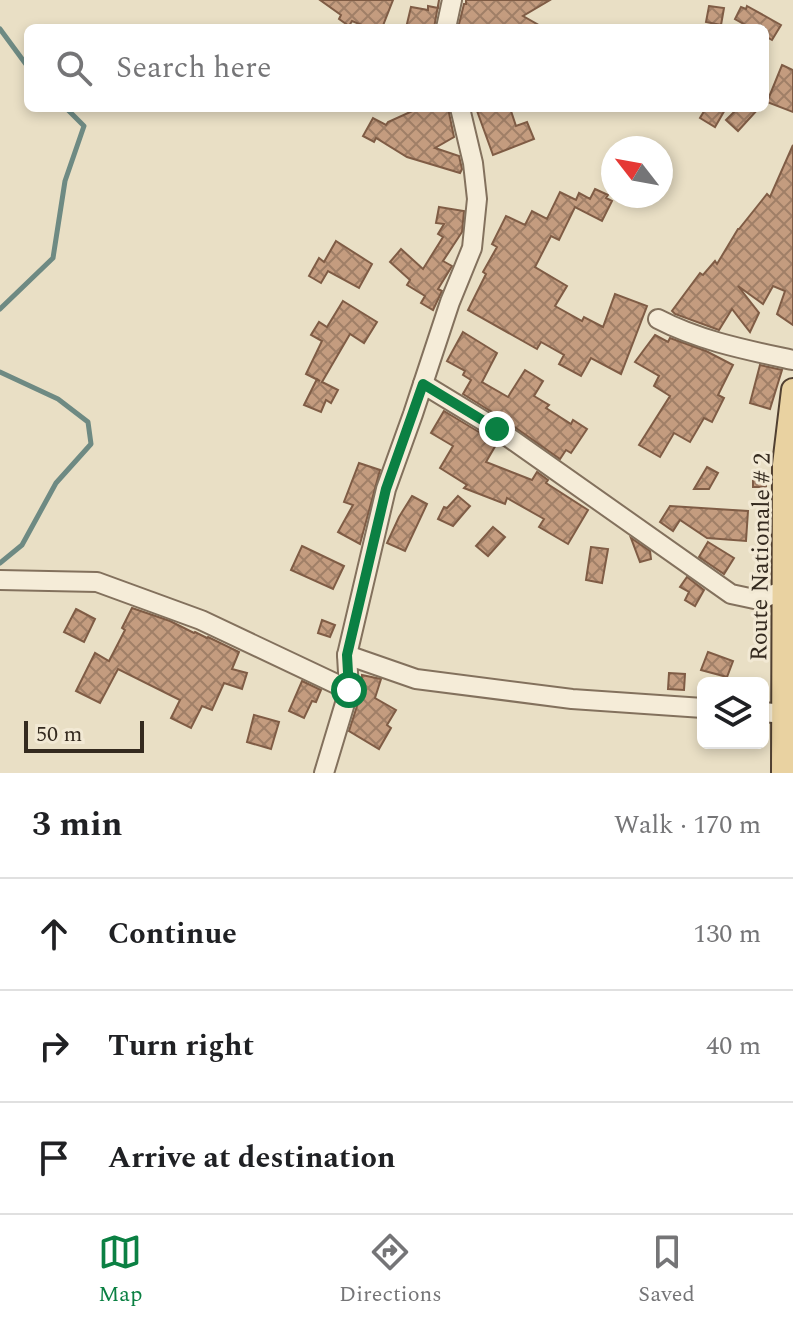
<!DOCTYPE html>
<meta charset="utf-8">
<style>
:root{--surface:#fff;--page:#f2f2f2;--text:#202124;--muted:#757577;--line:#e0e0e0;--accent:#0b8043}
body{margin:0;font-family:Spectral,serif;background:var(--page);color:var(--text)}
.controls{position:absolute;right:24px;bottom:24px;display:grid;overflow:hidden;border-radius:12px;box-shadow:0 4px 12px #0003}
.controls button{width:72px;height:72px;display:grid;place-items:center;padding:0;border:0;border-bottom:2px solid var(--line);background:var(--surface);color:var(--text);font:40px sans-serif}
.compass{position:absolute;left:601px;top:136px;width:72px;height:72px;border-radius:50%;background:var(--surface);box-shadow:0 4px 12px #0003;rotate:301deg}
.scale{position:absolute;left:24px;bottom:20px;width:120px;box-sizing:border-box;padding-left:8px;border:4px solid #342a1f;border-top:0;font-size:22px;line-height:28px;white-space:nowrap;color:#342a1f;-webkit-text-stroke:6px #f2e9d4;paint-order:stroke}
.stop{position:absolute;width:24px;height:24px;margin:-18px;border:6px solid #0b8043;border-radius:50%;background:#fff}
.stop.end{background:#0b8043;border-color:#fff;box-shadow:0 2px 8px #0008}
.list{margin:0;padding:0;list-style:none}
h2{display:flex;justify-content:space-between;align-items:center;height:104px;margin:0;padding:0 32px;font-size:34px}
h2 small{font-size:26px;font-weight:400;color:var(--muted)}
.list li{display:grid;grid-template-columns:52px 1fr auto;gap:24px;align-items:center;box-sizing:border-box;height:112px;padding:0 32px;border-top:2px solid var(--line)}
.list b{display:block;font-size:30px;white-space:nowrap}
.list em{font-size:26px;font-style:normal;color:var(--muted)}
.icon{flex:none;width:44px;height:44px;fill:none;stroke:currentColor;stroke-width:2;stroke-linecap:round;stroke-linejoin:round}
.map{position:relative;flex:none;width:793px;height:773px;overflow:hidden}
.search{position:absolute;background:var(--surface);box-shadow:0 4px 12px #0003;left:24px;right:24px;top:24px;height:88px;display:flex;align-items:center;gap:20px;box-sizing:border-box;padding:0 28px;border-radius:12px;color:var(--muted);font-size:30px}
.sheet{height:440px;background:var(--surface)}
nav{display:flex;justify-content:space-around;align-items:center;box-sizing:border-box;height:112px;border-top:2px solid var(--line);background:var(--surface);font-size:22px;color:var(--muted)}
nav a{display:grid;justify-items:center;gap:4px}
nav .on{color:var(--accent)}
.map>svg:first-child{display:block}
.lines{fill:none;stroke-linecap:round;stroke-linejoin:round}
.stream{stroke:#6e8a83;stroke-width:5}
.building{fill:url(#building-cross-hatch);stroke:#7f5c45;stroke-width:2}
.minor-casing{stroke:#83715d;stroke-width:22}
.major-casing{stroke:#514031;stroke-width:26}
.minor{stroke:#f5ecd8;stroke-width:18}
.major{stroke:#e9d2a1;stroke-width:22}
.route{stroke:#0b8043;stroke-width:10}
.labels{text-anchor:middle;stroke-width:6;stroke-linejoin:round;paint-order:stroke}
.street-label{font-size:24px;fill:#342a1f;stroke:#f2e9d4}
</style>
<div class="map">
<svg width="793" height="773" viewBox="0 0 793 773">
<defs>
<pattern id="building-cross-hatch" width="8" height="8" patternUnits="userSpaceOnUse" patternTransform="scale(2)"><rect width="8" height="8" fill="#c49c7f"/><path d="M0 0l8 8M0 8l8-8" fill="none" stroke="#a07f67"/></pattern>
</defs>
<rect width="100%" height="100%" fill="#e9dfc5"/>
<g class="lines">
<g class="stream">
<path d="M 0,29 L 28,67"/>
<path d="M 0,309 L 53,258 L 65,181 L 84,126 L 66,108"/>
<path d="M 0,372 L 58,399 L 88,422 L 91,444 L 56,483 L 22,545 L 0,563"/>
</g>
</g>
<g class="building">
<path d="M 320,0 L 393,0 L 382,28 L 369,28 L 352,21 L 349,26 L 339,19 L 341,15 Z"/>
<path d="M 439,0 L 434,28 L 406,28 L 411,7 L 428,10 L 428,6 L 438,8 Z"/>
<path d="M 466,0 L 550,0 L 523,16 L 544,28 L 458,28 L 464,4 L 466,4 Z"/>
<path d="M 709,6 L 724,8 L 721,25 L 706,22 Z"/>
<path d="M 747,6 L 781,25 L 772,40 L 765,36 L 765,28 L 751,28 L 735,19 L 741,7 L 746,9 Z"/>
<path d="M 782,65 L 793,70 L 793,112 L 767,102 Z"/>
<path d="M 419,108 L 448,108 L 454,137 L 435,148 L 459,156 L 462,169 L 460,173 L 407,157 L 376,138 L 374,142 L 363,136 L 373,118 L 386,125 L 388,122 Z"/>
<path d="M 476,108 L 510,108 L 516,126 L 527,122 L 534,139 L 493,155 Z"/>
<path d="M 706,108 L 726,108 L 715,127 L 700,118 Z"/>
<path d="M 738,108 L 759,108 L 738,131 L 726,120 Z"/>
<path d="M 793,145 L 793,325 L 777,314 L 785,291 L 773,286 L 763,304 L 738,286 L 759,313 L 750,332 L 732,309 L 719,330 L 675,314 L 672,311 L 700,273 L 703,275 L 715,261 L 717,264 L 738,229 L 739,229 L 767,194 L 770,197 Z"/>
<path d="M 595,189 L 608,195 L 606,198 L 612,201 L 602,221 L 575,207 L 559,240 L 551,236 L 535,267 L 567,286 L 555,306 L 582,321 L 584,317 L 603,327 L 615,294 L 647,306 L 621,374 L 591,358 L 581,376 L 559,364 L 564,355 L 541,342 L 537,349 L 468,310 L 486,274 L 483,272 L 497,247 L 492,244 L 506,216 L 525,225 L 532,211 L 547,219 L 560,192 L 576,200 L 579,193 L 590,199 Z"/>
<path d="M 439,207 L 464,211 L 462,232 L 443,261 L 452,266 L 438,289 L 442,291 L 433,310 L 421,303 L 425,296 L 407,285 L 410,280 L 390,262 L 401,249 L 423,269 L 443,237 L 438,234 L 444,224 L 436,223 Z"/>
<path d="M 336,241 L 372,264 L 359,288 L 328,271 L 321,283 L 309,276 L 319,258 L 324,262 Z"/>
<path d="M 343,301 L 377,322 L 364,343 L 350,334 L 322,382 L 338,390 L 331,403 L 326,400 L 321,412 L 304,405 L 317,379 L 320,381 L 306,374 L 322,341 L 311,335 L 319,322 L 327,327 Z"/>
<path d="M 463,332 L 497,353 L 482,382 L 508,397 L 525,370 L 543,381 L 534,396 L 549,405 L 546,408 L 571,424 L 573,420 L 587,429 L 571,453 L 566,450 L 560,459 L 503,419 L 463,394 L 471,380 L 463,375 L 465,371 L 447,361 Z"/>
<path d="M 655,335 L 668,342 L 670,338 L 706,351 L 733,365 L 718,395 L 724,398 L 712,422 L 704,418 L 690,442 L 674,433 L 660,457 L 639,445 L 670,396 L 654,386 L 659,376 L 635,362 Z"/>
<path d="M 760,365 L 782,370 L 770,409 L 750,403 Z"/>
<path d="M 444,411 L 497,443 L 486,462 L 532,480 L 537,472 L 548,480 L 546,483 L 588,510 L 568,544 L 539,527 L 544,519 L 507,498 L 505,504 L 464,488 L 467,485 L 440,468 L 453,446 L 431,433 Z"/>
<path d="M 359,463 L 380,470 L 360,544 L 338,532 L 353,505 L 344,502 Z"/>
<path d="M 707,467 L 718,473 L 709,489 L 694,489 Z"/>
<rect x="753" y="475" width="13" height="12"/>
<path d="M 412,496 L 427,504 L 405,551 L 387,543 L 399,517 Z"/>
<path d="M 458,496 L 470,506 L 453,526 L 438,519 L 444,507 L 447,508 Z"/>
<path d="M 670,506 L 748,511 L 746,541 L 707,538 L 680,520 L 673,531 L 660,522 Z"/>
<path d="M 493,527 L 505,537 L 488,556 L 476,546 Z"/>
<path d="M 631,538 L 650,551 L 651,559 L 640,562 Z"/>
<path d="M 708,542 L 734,558 L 724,574 L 699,557 Z"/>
<path d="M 302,546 L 344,566 L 333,589 L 291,570 Z"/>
<path d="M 591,547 L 608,549 L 602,583 L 586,580 Z"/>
<path d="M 687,577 L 704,590 L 695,606 L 685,600 L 689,592 L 680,587 Z"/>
<path d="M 132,608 L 170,621 L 194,633 L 195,632 L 207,638 L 208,637 L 239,652 L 232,669 L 247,673 L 242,689 L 224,683 L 212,710 L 202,706 L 191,728 L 171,718 L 180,700 L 118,669 L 100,703 L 76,691 L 95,653 L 109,661 L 125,630 L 122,628 Z"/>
<path d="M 76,609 L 95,619 L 84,642 L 64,632 Z"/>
<path d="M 322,620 L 335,625 L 330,637 L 318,633 Z"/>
<path d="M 708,652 L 733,661 L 727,677 L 701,670 Z"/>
<path d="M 669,673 L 685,674 L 684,690 L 668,689 Z"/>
<path d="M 362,675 L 381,679 L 375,698 L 396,710 L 387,725 L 391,728 L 379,749 L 349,731 L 358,703 L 365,690 L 361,689 Z"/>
<path d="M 302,681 L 321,690 L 316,702 L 312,701 L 304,718 L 289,711 Z"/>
<path d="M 254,715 L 279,722 L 271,749 L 247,742 Z"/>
</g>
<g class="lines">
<g class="minor-casing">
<g id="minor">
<path d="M 446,28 L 452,0"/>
<path d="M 658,319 C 700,341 747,350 793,360"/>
<path d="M 423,384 L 497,429 L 731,594 L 759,600 L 784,590"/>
<path d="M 0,580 L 97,582 L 201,620 L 349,690"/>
<path d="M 347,655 L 416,679 L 572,699 L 703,708"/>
<path d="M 763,712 L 784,714"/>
<path d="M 324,773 L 349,690 L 347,655 L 386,489 L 413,414 L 450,302 L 472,248 L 477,199 L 473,163 L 460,108"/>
</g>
</g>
<g class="major-casing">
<path id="major" d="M 783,773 L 784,465 L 793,390"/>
</g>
<use href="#minor" class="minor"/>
<use href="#major" class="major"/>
</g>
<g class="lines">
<path class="route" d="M 349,690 L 347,655 L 386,489 L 423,384 L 497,429"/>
</g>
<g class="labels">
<g class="street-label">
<text transform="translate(760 557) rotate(-89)" y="8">Route Nationale # 2</text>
</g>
</g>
</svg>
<div class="controls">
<button><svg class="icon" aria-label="layers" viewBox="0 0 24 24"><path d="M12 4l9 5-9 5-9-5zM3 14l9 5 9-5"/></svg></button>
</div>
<svg class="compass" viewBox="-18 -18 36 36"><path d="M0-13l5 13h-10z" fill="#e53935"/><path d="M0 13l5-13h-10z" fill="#757577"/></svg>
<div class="scale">50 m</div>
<div class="stop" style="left:349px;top:690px"></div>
<div class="stop end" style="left:497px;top:429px"></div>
<div class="search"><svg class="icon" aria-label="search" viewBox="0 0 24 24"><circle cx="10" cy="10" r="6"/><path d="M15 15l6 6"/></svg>Search here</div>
</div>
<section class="sheet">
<h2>3 min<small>Walk · 170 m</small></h2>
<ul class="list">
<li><svg class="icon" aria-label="ahead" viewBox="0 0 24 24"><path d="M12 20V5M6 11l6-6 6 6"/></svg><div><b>Continue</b></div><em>130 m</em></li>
<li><svg class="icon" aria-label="right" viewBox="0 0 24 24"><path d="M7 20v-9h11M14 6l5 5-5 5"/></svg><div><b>Turn right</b></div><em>40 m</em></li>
<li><svg class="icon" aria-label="arrive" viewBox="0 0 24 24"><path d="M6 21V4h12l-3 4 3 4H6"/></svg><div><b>Arrive at destination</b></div></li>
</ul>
</section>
<nav>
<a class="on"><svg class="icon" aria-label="map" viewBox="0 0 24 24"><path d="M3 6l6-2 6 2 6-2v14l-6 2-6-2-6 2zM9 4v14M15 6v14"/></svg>Map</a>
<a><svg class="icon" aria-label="directions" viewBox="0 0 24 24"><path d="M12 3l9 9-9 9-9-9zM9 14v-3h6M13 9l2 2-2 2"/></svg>Directions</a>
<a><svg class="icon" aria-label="saved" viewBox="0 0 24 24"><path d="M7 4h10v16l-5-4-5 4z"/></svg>Saved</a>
</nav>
